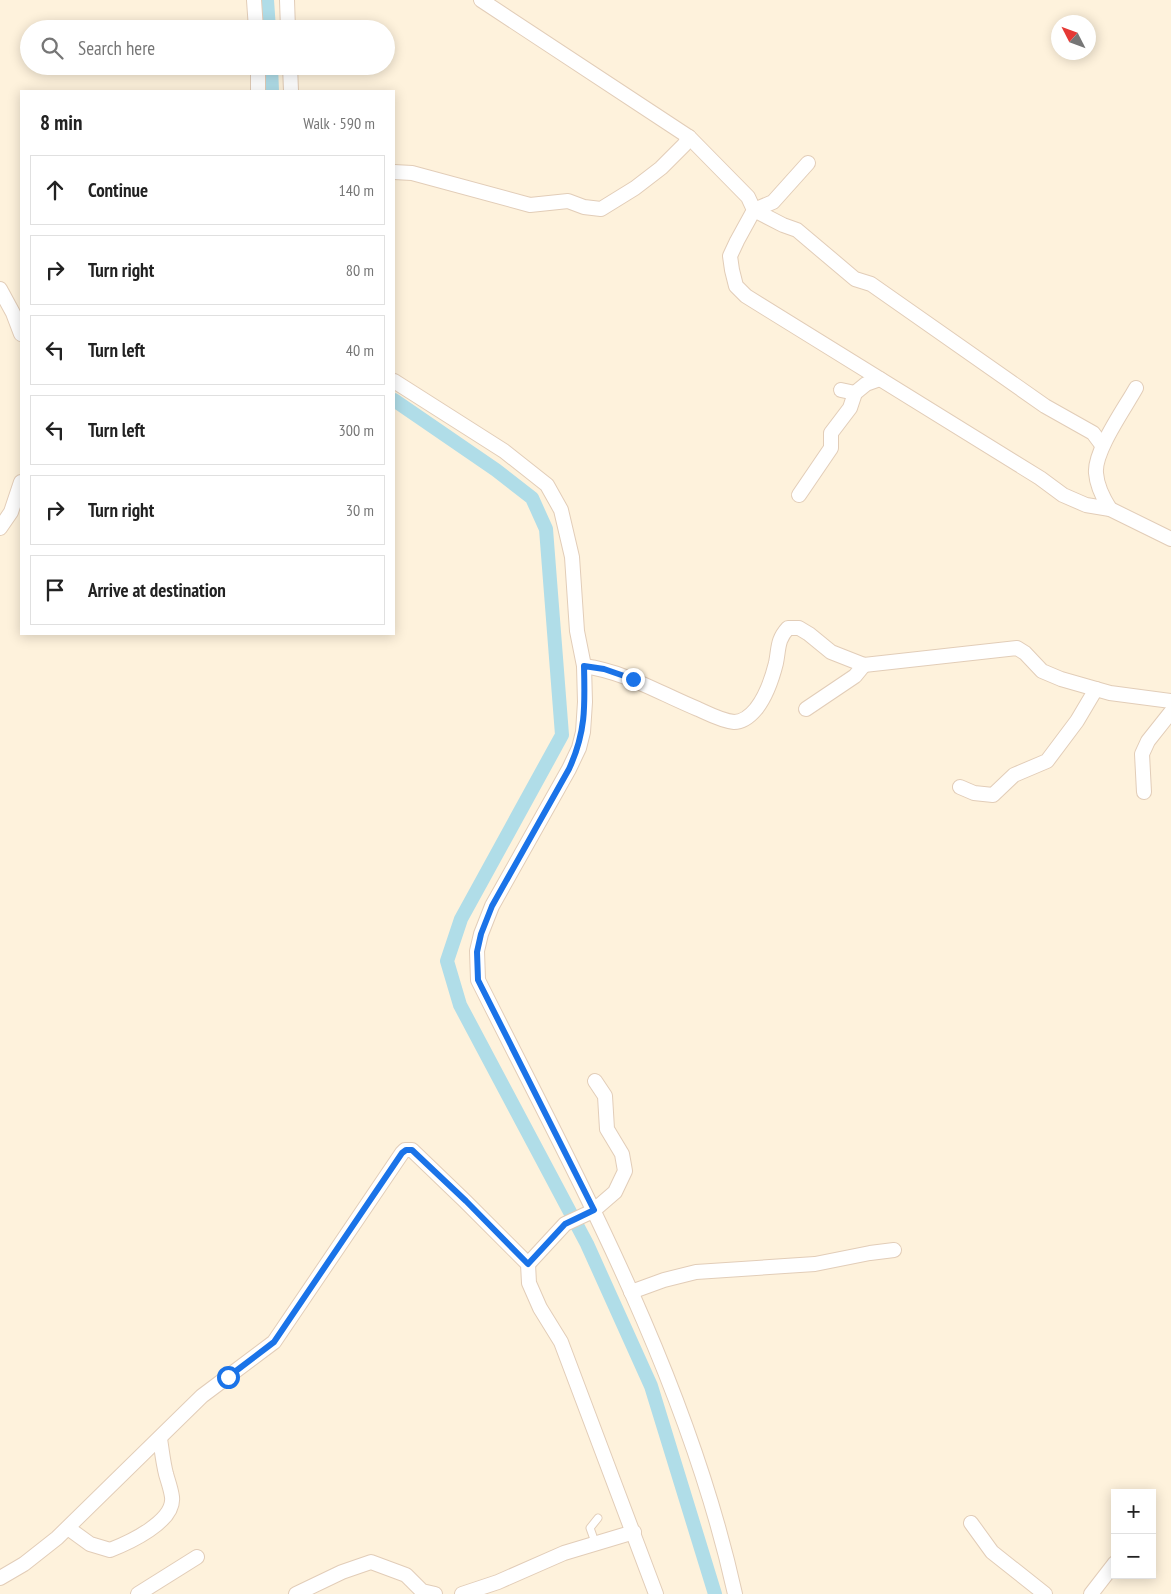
<!DOCTYPE html>
<meta charset="utf-8">
<style>
:root{--surface:#fff;--page:#f2f2f2;--text:#222;--muted:#767676;--line:#e0e0e0}
body{margin:0;font-family:"PT Sans Narrow",sans-serif;background:var(--page);color:var(--text)}
.controls{position:absolute;right:15px;bottom:15px;display:grid;overflow:hidden;border-radius:0px;box-shadow:0 2px 12px #0003}
.controls button{width:45px;height:45px;display:grid;place-items:center;padding:0;border:0;border-bottom:1px solid var(--line);background:var(--surface);color:var(--text);font:25px sans-serif}
.compass{position:absolute;left:1051px;top:15px;width:45px;height:45px;border-radius:50%;background:var(--surface);box-shadow:0 2px 12px #0003;rotate:312deg}
.stop{position:absolute;width:15px;height:15px;margin:-11px;border:4px solid #1a73e8;border-radius:50%;background:#fff}
.stop.end{background:#1a73e8;border-color:#fff;box-shadow:0 1px 5px #0008}
.list{margin:0;padding:0;list-style:none}
h2{display:flex;justify-content:space-between;align-items:center;height:65px;margin:0;padding:0 20px;font-size:21px}
h2 small{font-size:16px;font-weight:400;color:var(--muted)}
.list li{display:grid;grid-template-columns:32px 1fr auto;gap:15px;align-items:center;box-sizing:border-box;height:70px;margin:0 10px 10px;padding:0 10px;border:1px solid var(--line);border-radius:0px}
.list b{display:block;font-size:19px;white-space:nowrap}
.list em{font-size:16px;font-style:normal;color:var(--muted)}
.icon{flex:none;width:28px;height:28px;fill:none;stroke:currentColor;stroke-width:2;stroke-linecap:round;stroke-linejoin:round}
.map{position:relative;flex:none;width:1171px;height:1594px;overflow:hidden}
.search{position:absolute;background:var(--surface);box-shadow:0 2px 12px #0003;left:20px;top:20px;width:375px;height:55px;display:flex;align-items:center;gap:12px;box-sizing:border-box;padding:0 18px;border-radius:28px;color:var(--muted);font-size:19px}
.panel{position:absolute;background:var(--surface);box-shadow:0 2px 12px #0003;left:20px;top:90px;width:375px;height:545px;border-radius:0px}
.map>svg:first-child{display:block}
.lines{fill:none;stroke-linecap:round;stroke-linejoin:round}
.canal{stroke:#b0dde8;stroke-width:14}
.service-casing{stroke:#e2cdb8;stroke-width:9}
.minor-casing{stroke:#e2cdb8;stroke-width:16}
.service{stroke:#fff;stroke-width:7}
.minor{stroke:#fff;stroke-width:14}
.route{stroke:#1a73e8;stroke-width:6}
</style>
<div class="map">
<svg width="1171" height="1594" viewBox="0 0 1171 1594">
<rect width="100%" height="100%" fill="#fef2dc"/>
<g class="lines">
<g class="canal">
<path d="M 267,0 L 269,29"/>
<path d="M 271,66 L 272,91"/>
<path d="M 394,400 L 496,470 L 532,498 L 546,529 L 562,735 L 461,919 L 447,961 L 460,1005 L 587,1244 L 651,1386 L 715,1594"/>
</g>
<g class="service-casing">
<path id="service" d="M 595,1542 L 590,1528 L 598,1518"/>
</g>
<g class="minor-casing">
<g id="minor">
<path d="M 254,0 L 256,29"/>
<path d="M 287,0 L 288,29"/>
<path d="M 481,0 L 689,137 L 748,197 L 754,210 L 783,225 L 797,230 L 855,279 L 871,284 L 1045,406 L 1093,433 L 1102,445"/>
<path d="M 258,66 L 258,91"/>
<path d="M 290,66 L 291,91"/>
<path d="M 808,163 L 773,202 L 754,210 L 737,241 L 730,256 L 732,270 L 736,286 L 746,296 L 1040,478 L 1063,495 L 1086,505 L 1110,509 L 1171,539"/>
<path d="M 394,172 L 412,173 L 530,205 L 568,201 L 584,207 L 601,209 L 635,188 L 661,168 L 684,145 L 689,137"/>
<path d="M 0,289 L 13,313 L 21,334"/>
<path d="M 394,381 L 504,451 L 547,485 L 561,510 L 572,557 L 577,631 L 584,666 L 585,702 L 583,732 L 579,748 L 569,769 L 492,906 L 481,934 L 477,951 L 478,980 C 577,1178 687,1376 735,1594"/>
<path d="M 841,390 L 855,393"/>
<path d="M 799,495 L 831,448 L 831,433 L 850,408 L 855,393 L 866,384 L 880,379"/>
<path d="M 1110,509 C 1103,498 1097,486 1096,473 C 1094,451 1125,408 1136,388"/>
<path d="M 0,528 L 11,512 L 21,482"/>
<path d="M 584,666 C 626,672 659,693 698,709 C 709,714 722,721 734,722 C 743,722 751,715 756,709 C 767,695 772,679 776,663 C 779,648 777,640 788,628 L 799,628 L 809,634 L 831,652 L 864,665 L 1017,648 L 1025,653 L 1042,671 L 1061,679 L 1110,693 L 1171,701"/>
<path d="M 806,709 L 855,676 L 864,665"/>
<path d="M 960,787 L 974,793 L 993,795 L 1014,775 L 1047,761 L 1077,721 L 1096,689"/>
<path d="M 1144,792 L 1142,754 L 1148,741 L 1171,712"/>
<path d="M 528,1264 L 565,1224 L 593,1211 L 615,1192 L 625,1171 L 622,1154 L 607,1129 L 605,1096 L 595,1081"/>
<path d="M 631,1292 L 664,1280 L 696,1272 L 815,1264 L 870,1253 L 894,1250"/>
<path d="M 971,1523 L 992,1552 L 1045,1594"/>
<path d="M 68,1528 L 90,1544 L 110,1550 C 128,1543 175,1522 172,1497 C 171,1489 168,1481 166,1474 C 163,1462 162,1451 160,1439"/>
<path d="M 0,1578 L 24,1564 L 57,1538 L 202,1396 L 274,1342 L 402,1153 L 405,1150 L 412,1150 L 465,1201 L 528,1264 L 529,1283 L 540,1308 L 561,1342 L 656,1594"/>
<path d="M 138,1594 L 197,1557"/>
<path d="M 296,1594 L 342,1572 L 371,1562 L 406,1575 L 422,1591 L 435,1594"/>
<path d="M 462,1594 L 498,1582 L 564,1553 L 634,1532"/>
<path d="M 1091,1594 L 1115,1563"/>
</g>
</g>
<use href="#service" class="service"/>
<use href="#minor" class="minor"/>
</g>
<g class="lines">
<path class="route" d="M 228,1377 L 274,1342 L 402,1153 L 406,1150 L 412,1150 L 466,1201 L 528,1264 L 565,1224 L 594,1210 L 478,980 L 477,952 L 481,934 L 492,906 L 569,769 C 586,732 585,706 584,666 L 604,669 L 633,679"/>
</g>
</svg>
<div class="controls">
<button>+</button>
<button>−</button>
</div>
<svg class="compass" viewBox="-18 -18 36 36"><path d="M0-13l5 13h-10z" fill="#e53935"/><path d="M0 13l5-13h-10z" fill="#767676"/></svg>
<div class="stop" style="left:228px;top:1377px"></div>
<div class="stop end" style="left:633px;top:679px"></div>
<div class="search"><svg class="icon" aria-label="search" viewBox="0 0 24 24"><circle cx="10" cy="10" r="6"/><path d="M15 15l6 6"/></svg>Search here</div>
<section class="panel">
<h2>8 min<small>Walk · 590 m</small></h2>
<ul class="list">
<li><svg class="icon" aria-label="ahead" viewBox="0 0 24 24"><path d="M12 20V5M6 11l6-6 6 6"/></svg><div><b>Continue</b></div><em>140 m</em></li>
<li><svg class="icon" aria-label="right" viewBox="0 0 24 24"><path d="M7 20v-9h11M14 6l5 5-5 5"/></svg><div><b>Turn right</b></div><em>80 m</em></li>
<li><svg class="icon" aria-label="left" viewBox="0 0 24 24"><path d="M17 20v-9H6M10 6l-5 5 5 5"/></svg><div><b>Turn left</b></div><em>40 m</em></li>
<li><svg class="icon" aria-label="left" viewBox="0 0 24 24"><path d="M17 20v-9H6M10 6l-5 5 5 5"/></svg><div><b>Turn left</b></div><em>300 m</em></li>
<li><svg class="icon" aria-label="right" viewBox="0 0 24 24"><path d="M7 20v-9h11M14 6l5 5-5 5"/></svg><div><b>Turn right</b></div><em>30 m</em></li>
<li><svg class="icon" aria-label="arrive" viewBox="0 0 24 24"><path d="M6 21V4h12l-3 4 3 4H6"/></svg><div><b>Arrive at destination</b></div></li>
</ul>
</section>
</div>
